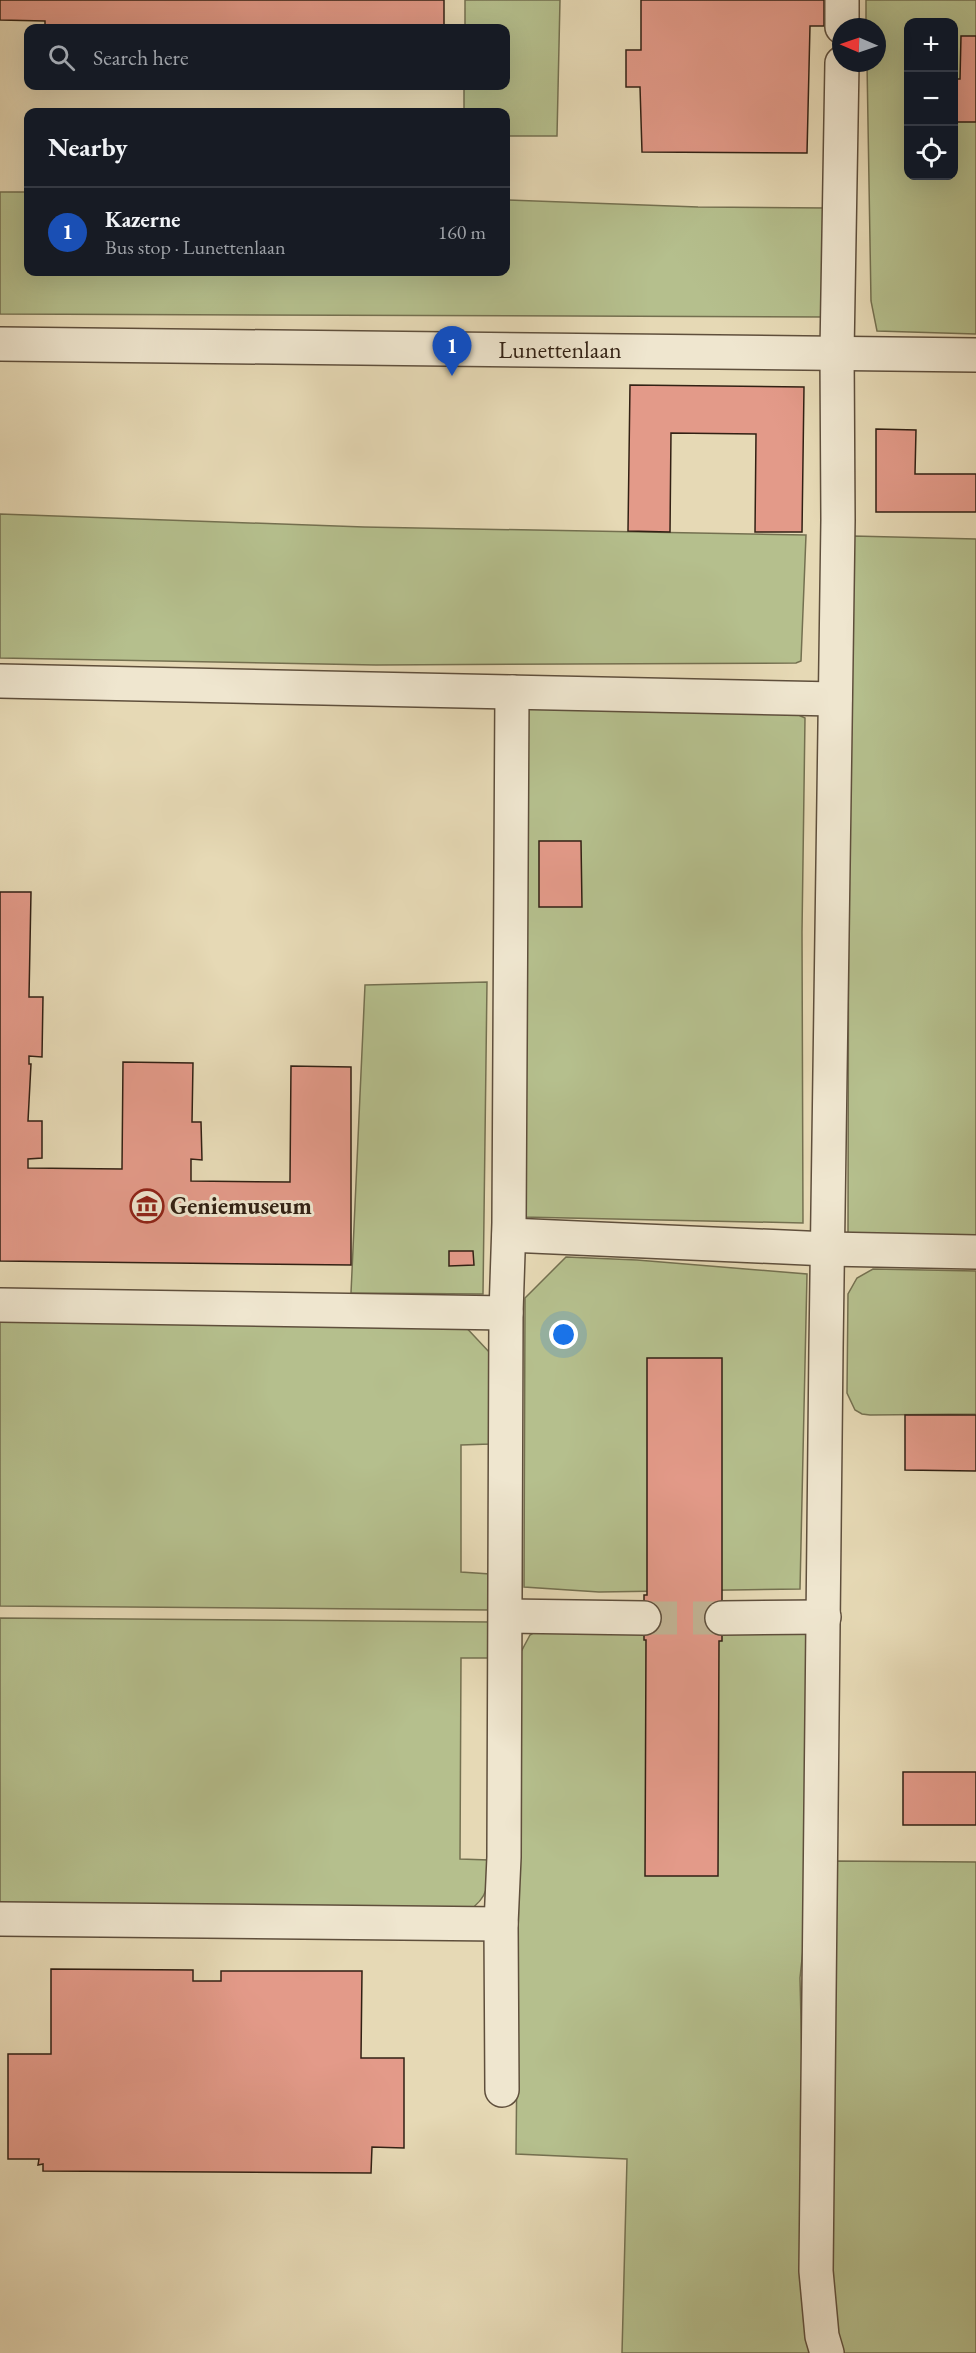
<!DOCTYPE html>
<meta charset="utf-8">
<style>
:root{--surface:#171b24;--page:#242831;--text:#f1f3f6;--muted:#9ea1a6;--line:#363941;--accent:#ea580c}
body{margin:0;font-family:"EB Garamond",serif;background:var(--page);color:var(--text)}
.controls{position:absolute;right:18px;top:18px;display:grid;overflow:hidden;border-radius:12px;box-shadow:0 6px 24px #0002}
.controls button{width:54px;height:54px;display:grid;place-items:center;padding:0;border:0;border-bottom:2px solid var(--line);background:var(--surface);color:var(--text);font:30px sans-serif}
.compass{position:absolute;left:832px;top:18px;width:54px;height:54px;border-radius:50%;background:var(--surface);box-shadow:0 6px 24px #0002;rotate:272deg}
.you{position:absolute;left:564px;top:1335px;width:21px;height:21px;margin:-15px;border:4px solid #fff;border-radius:50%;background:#1a73e8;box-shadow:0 0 0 9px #1a73e833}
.badge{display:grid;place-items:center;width:39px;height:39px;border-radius:50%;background:var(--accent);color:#fff;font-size:20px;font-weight:700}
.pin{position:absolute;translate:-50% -50px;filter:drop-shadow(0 2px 3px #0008)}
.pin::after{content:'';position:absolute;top:32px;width:21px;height:18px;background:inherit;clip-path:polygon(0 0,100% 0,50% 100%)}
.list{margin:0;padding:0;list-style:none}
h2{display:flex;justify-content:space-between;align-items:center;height:78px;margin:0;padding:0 24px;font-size:26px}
h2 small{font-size:20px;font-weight:400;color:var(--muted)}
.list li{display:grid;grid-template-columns:39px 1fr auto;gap:18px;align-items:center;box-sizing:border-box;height:90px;padding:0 24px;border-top:2px solid var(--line)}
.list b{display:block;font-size:22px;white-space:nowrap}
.list p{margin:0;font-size:20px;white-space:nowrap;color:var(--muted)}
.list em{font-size:20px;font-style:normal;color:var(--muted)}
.icon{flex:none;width:33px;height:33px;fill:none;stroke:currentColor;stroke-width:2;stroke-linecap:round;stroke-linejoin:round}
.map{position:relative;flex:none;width:976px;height:2353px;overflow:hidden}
.search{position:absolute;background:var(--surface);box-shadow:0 6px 24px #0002;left:24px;top:24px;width:486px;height:66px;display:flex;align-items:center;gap:15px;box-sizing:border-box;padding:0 21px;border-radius:12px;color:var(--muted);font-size:22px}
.panel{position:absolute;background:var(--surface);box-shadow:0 6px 24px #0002;left:24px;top:108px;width:486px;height:168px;border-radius:12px}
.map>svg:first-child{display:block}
.green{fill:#b5bf8d;stroke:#747050;stroke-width:1.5;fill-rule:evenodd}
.building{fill:#e39a89;stroke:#322114;stroke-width:1.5}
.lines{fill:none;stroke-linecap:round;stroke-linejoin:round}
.minor-tunnel{stroke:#c2b495;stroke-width:33;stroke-dasharray:33 16;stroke-linecap:butt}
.minor-casing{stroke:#5f4f3c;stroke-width:36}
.minor{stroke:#efe6cf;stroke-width:33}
.labels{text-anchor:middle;stroke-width:6;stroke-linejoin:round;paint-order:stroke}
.street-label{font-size:24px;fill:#322114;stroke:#efe6cf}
.poi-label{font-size:24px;font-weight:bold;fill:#322114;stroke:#efe6cf;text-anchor:start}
</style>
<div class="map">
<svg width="976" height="2353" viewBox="0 0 976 2353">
<rect width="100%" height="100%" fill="#e6d9b5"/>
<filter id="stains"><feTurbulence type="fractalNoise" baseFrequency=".00333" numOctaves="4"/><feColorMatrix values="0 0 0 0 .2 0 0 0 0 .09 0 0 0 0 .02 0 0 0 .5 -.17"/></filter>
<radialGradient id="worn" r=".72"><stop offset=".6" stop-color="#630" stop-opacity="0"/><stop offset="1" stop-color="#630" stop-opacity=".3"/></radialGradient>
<g class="green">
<path d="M 465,0 L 560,0 L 557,136 L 506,136 L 506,112 L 464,112 L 464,86 L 506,86 L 506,28 L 465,28 Z"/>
<path d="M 866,0 L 976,0 L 976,334 L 877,331 L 871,301 L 867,63 L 877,63 L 877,27 L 866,27 ZM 908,22 L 954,22 L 954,176 L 908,176 Z"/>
<path d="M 0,192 L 28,192 L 28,272 L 506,272 L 506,200 L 698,207 L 827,208 L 826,317 L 0,314 Z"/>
<path d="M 0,514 L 364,527 L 806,535 L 801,661 L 796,663 L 376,665 L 0,658 Z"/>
<path d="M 853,536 L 976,539 L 976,1243 L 848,1240 L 849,704 Z"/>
<path d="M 524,707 L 790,711 L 805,718 L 802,932 L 803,1223 L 522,1217 Z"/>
<path d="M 487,982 L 483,1294 L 351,1293 L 365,985 Z"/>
<path d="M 566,1257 L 637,1260 L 807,1274 L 800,1589 L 599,1592 L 524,1587 L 525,1298 Z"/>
<path d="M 873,1269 L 976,1271 L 976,1414 L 870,1415 L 862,1414 L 855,1410 L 847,1393 L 848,1294 L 857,1278 Z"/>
<path d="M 0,1317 L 461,1322 L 491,1354 L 490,1444 L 461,1445 L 461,1572 L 490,1574 L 490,1610 L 0,1606 Z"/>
<path d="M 0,1618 L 490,1622 L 490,1658 L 461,1658 L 460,1859 L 489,1860 C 489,1882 489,1898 468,1911 L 0,1908 Z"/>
<path d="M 545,1626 L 811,1629 L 806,1921 L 800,1978 L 806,2227 L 813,2353 L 622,2353 L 627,2159 L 516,2154 L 521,1652 L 530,1635 Z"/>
<path d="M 836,1861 L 976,1862 L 976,2353 L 841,2353 L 833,2325 L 828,2252 Z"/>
</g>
<g class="building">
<path d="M 0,0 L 444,0 L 444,26 L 391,25 L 391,28 L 45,28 L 45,21 L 0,20 Z"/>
<path d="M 641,0 L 824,0 L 824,26 L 810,26 L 807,153 L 642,152 L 640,87 L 626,87 L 626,50 L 641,50 Z"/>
<path d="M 961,36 L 976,36 L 976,122 L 954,122 L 954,79 L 960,79 Z"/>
<path d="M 630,385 L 804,387 L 802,532 L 755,532 L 756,434 L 671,433 L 670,532 L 628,531 Z"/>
<path d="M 876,429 L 916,430 L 915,474 L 976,474 L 976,512 L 876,512 Z"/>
<path d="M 539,841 L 581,841 L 582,907 L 539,907 Z"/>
<path d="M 0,892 L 31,892 L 29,997 L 43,997 L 42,1057 L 29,1056 L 29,1064 L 31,1064 L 28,1121 L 42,1121 L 42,1158 L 28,1159 L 28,1168 L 122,1169 L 123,1062 L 193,1063 L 192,1122 L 201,1122 L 202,1160 L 191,1159 L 191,1181 L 290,1182 L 291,1066 L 351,1067 L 351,1265 L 0,1261 Z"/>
<path d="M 449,1251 L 473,1251 L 474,1265 L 449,1266 Z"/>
<path d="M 647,1358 L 722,1358 L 722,1641 L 719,1641 L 718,1876 L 645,1876 L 646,1640 L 644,1640 L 644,1595 L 647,1595 Z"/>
<path d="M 905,1415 L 976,1415 L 976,1471 L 905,1470 Z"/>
<rect x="903" y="1772" width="73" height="53"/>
<path d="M 51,1969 L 193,1970 L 193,1981 L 221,1981 L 221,1971 L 362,1971 L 361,2058 L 404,2058 L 404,2148 L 372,2147 L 371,2173 L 43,2171 L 43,2164 L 38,2165 L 39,2159 L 8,2159 L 8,2054 L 51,2054 Z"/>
</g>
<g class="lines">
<path class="minor-tunnel" d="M 644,1618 L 722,1618"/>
<g class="minor-casing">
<g id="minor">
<path d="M 842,27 L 842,0"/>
<path d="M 0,344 L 976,355"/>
<path d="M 0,681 L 835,699"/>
<path d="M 509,1235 L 828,1249 L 976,1252"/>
<path d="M 0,1305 L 506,1313 L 509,1223 L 512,692"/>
<path d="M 506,1616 L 644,1618"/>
<path d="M 722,1618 L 824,1617"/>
<path d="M 0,1919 L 501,1924"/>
<path d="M 502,2090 L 501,1924 L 504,1857 L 506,1313"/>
<path d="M 827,2353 L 822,2336 L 816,2271 L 826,1348 L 838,520 L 837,352 L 842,63"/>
</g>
</g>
<use href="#minor" class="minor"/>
</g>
<defs>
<g id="museum-ring" transform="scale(1.725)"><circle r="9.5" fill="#efe6cf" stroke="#8f2418" stroke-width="1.5"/><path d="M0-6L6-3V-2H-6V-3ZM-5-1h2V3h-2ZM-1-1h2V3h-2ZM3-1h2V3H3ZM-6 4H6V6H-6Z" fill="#8f2418"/></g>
</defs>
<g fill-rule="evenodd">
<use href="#museum-ring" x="147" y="1206"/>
</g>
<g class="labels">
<g class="street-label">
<text x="560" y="358">Lunettenlaan</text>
</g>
<g class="poi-label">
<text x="170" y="1214">Geniemuseum</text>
</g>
</g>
<rect width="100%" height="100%" filter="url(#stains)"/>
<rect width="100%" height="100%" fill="url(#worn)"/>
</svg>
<div class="controls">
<button>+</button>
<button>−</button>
<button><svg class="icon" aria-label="locate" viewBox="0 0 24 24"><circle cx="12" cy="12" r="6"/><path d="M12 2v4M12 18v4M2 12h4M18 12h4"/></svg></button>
</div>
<svg class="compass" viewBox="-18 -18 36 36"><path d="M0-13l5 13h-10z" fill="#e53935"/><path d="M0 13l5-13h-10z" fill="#9ea1a6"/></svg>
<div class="you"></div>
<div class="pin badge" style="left:452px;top:376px;background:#1a4fb4">1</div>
<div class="search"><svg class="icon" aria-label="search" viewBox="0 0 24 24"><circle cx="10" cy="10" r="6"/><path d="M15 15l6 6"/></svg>Search here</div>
<section class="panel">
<h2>Nearby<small></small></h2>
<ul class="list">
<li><span class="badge" style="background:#1a4fb4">1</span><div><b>Kazerne</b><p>Bus stop · Lunettenlaan</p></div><em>160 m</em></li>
</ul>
</section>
</div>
